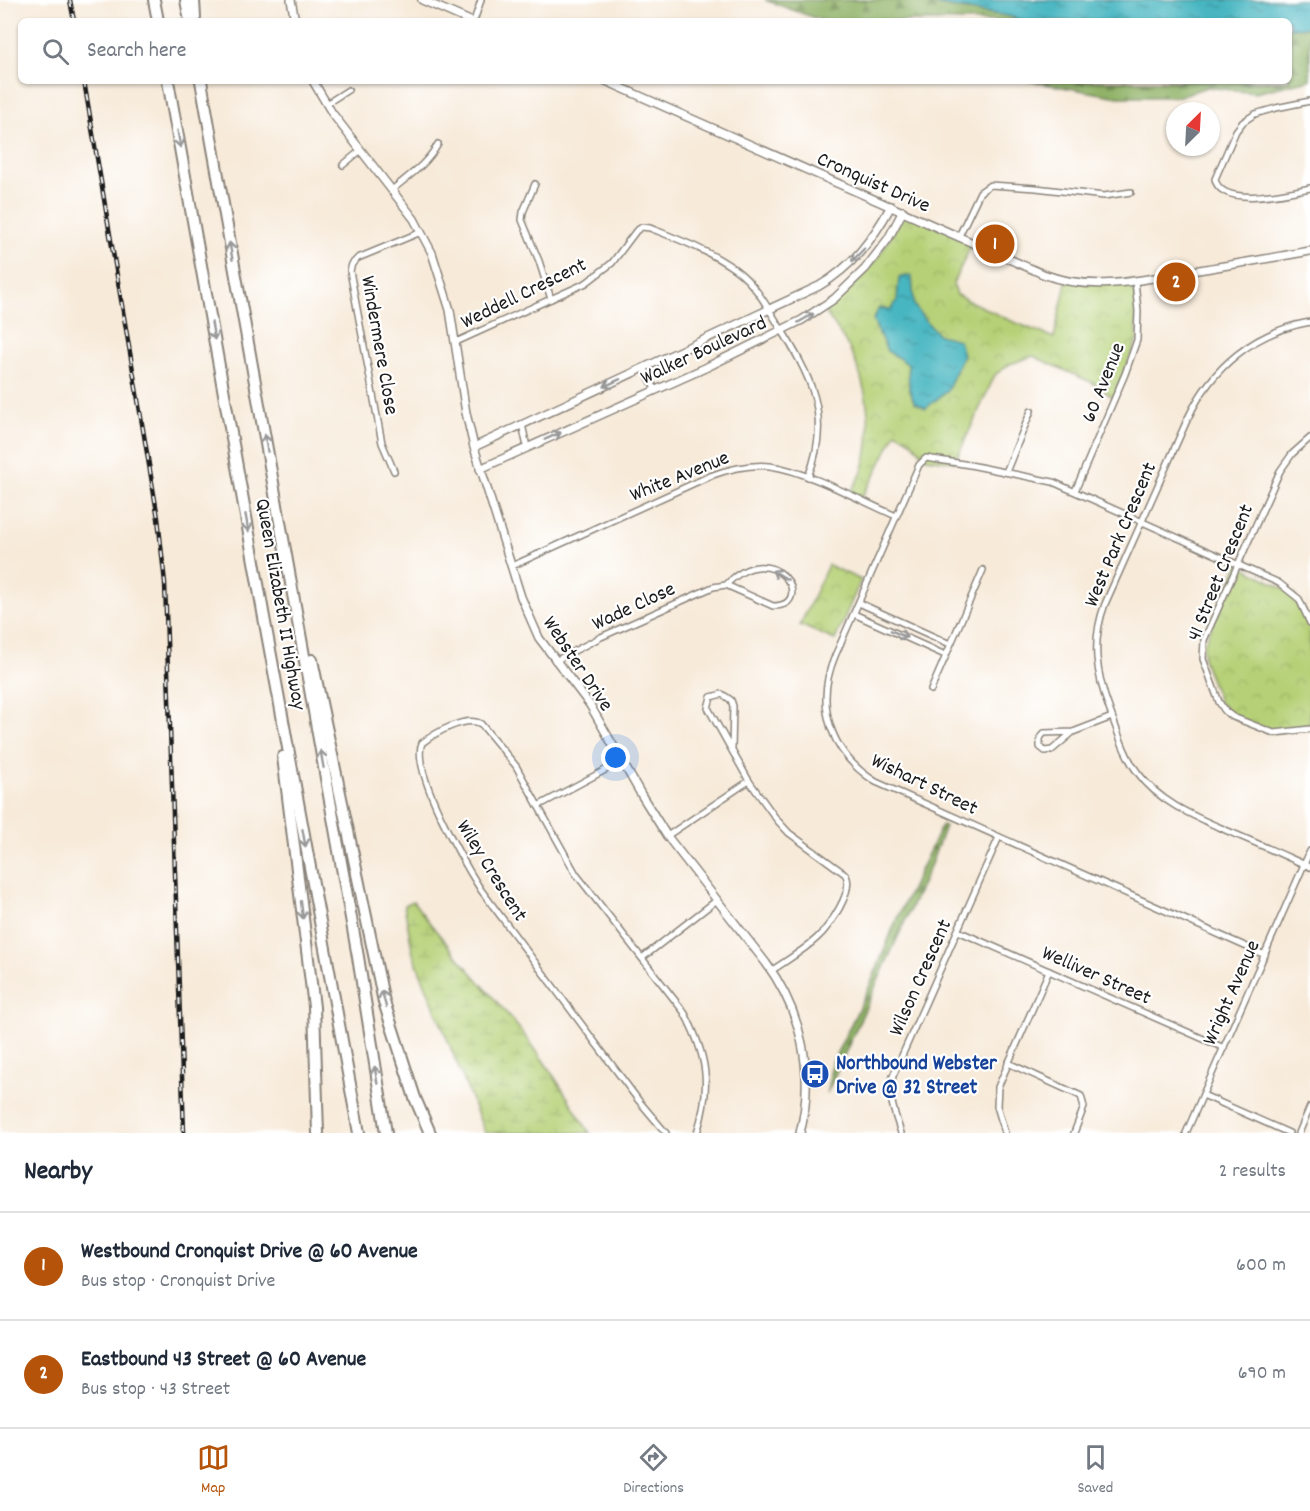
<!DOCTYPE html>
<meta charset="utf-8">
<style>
:root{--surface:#fff;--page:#f6f6f7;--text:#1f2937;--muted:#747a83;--line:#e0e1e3;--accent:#b45309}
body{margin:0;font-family:Dekko,sans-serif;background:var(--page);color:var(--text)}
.compass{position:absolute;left:1166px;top:102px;width:54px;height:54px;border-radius:50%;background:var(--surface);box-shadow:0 2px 4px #0004;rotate:24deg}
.you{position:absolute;left:616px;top:758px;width:21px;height:21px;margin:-15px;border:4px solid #fff;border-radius:50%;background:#1a73e8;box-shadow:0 0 0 9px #1a73e833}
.badge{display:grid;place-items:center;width:39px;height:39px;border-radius:50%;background:var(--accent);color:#fff;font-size:20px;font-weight:700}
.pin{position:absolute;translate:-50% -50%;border:3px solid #fff;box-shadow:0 2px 6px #0006}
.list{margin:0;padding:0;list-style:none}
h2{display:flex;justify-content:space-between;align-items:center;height:78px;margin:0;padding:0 24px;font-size:26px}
h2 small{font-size:20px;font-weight:400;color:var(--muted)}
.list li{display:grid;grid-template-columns:39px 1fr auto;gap:18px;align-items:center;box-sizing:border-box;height:108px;padding:0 24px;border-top:2px solid var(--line)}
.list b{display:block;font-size:22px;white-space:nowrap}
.list p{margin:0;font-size:20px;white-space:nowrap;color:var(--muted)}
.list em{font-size:20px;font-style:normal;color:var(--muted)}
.icon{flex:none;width:33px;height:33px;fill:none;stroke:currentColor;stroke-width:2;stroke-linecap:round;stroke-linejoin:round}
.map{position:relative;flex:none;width:1310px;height:1133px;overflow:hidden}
.search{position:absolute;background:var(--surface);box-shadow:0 2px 4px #0004;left:18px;right:18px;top:18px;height:66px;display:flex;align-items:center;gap:15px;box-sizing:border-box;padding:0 21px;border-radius:9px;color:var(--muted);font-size:22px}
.sheet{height:294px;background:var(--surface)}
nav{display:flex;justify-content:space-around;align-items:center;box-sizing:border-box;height:84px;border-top:2px solid var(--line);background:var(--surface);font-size:16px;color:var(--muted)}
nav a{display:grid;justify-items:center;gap:3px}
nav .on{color:var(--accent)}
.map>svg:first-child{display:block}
.forest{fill:url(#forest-firs);stroke:#566742;stroke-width:1.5}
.wetland{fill:url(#wetland-marsh);stroke:#687649;stroke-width:1.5}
.park{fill:url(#park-crowns);stroke:#687649;stroke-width:1.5}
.water{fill:url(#water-ripples);stroke:#32696e;stroke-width:1.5}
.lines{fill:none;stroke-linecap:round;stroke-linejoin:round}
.minor-casing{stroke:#8a837a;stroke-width:8}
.tertiary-casing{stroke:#8a837a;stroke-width:10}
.motorway-casing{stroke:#8a837a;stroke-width:14}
.minor{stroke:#fff;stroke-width:5}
.tertiary{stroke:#fff;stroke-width:7}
.motorway{stroke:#fff;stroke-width:10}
.rail-casing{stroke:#1c1c1c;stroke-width:4.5}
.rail{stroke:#fff;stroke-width:2;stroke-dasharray:7;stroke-linecap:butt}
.oneway{stroke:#999}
.labels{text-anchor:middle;stroke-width:4.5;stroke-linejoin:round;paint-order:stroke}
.street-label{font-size:21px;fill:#1c1c1c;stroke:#fff}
.transit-label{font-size:21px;font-weight:bold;fill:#164399;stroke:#fff;text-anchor:start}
</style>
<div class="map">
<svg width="1310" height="1133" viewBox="0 0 1310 1133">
<defs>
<pattern id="forest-firs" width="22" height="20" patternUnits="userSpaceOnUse" patternTransform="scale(1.5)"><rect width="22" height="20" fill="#90b267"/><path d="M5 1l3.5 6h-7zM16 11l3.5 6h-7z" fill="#759054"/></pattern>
<pattern id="wetland-marsh" width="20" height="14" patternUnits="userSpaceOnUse" patternTransform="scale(1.5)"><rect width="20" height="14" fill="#b5d076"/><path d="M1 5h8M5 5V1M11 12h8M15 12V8" fill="none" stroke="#9bb266"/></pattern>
<pattern id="park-crowns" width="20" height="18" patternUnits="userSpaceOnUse" patternTransform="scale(1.5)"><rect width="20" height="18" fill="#b5d076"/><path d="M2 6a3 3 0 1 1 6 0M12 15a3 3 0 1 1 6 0" fill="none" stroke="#9bb266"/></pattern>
<pattern id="water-ripples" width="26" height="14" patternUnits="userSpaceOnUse" patternTransform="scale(1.5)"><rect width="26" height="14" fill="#47b6c1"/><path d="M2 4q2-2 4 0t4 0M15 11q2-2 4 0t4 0" fill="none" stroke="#3a939c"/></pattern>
</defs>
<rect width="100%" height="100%" fill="#fff"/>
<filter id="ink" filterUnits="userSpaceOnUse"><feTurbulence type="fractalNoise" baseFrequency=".0167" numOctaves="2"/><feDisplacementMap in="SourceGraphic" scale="12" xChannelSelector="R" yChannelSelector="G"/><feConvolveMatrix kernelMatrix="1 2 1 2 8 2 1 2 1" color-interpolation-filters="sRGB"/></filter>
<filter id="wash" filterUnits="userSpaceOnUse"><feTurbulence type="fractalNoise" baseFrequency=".008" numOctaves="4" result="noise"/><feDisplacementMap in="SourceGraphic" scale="24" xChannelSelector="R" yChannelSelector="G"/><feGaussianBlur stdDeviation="1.35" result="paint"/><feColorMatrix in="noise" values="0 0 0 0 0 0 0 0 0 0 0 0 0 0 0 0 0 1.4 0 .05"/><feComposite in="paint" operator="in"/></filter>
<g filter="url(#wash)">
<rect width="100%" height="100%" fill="#f7ead9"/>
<g class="forest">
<path d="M 765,0 L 923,0 L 933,4 L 1008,16 L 1026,21 L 823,21 Z"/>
<path d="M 1310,27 L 1310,80 L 1255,93 L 1207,87 L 1177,97 L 1118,97 L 1028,81 L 1289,81 L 1289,28 Z"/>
<path d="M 942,825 L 945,826 L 931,864 L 827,1093 L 832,1063 L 871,983 L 897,918 Z"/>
</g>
<path class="wetland" d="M 413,901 C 450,953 497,997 535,1049 C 555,1076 572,1105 590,1133 L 485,1133 L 413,954 L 404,905 Z"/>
<g class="park">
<path d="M 903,211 L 973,242 L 953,283 L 957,295 L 1009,320 L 1054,338 L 1066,282 L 1135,281 L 1137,340 L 1114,398 L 1093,383 L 1033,356 L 1010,364 L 995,375 L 955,462 L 926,458 L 911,441 L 896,432 L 874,477 L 860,499 L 849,494 C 854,486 860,478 863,469 C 875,430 867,383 849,348 C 841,334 832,322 823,309 C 862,286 886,252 903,211 Z"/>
<path d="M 1238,564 L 1294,594 L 1310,623 L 1310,728 L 1270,733 L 1233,717 L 1219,702 L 1203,659 L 1203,646 Z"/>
<path d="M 828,565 L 861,580 L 835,640 L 800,625 Z"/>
</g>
<g class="water">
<path d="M 923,0 L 1310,0 L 1310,27 L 1289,28 L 1289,21 L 1026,21 L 1008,16 L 933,4 Z"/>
<path d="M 912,276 L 914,305 L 923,318 L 939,335 L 959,340 L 963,355 L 947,391 L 926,408 L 914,402 L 909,388 L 908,364 L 887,351 L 873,320 L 879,308 L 891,309 L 897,300 L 899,277 Z"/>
</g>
</g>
<g filter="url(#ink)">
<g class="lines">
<g class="minor-casing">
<g id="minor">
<path d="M 474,21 L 481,0"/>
<path d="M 1310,101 L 1276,108 L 1255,114 L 1243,122 L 1236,131 L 1215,179 C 1221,209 1290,192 1310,188"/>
<path d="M 326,104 L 348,90"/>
<path d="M 343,165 L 361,150"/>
<path d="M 535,184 L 523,212 L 522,220 L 539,261 L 551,299"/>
<path d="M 393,189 C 410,175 427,164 438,144"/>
<path d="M 959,236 L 980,192 L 990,185 L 1036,188 L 1104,196 L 1131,192"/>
<path d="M 1310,322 C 1254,332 1212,367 1188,418 L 1105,604 C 1091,641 1096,674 1110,711 C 1118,732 1124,755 1138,773 C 1161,804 1196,817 1230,832 C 1257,843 1283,855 1310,867"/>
<path d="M 456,342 L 586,283 L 612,263 L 636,231 L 642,227 L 650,228 C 680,240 710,251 736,270 C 755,284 766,305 778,324 C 810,375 833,416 808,477"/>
<path d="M 644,368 L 655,389"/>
<path d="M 522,424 L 527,447"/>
<path d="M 1310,438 L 1292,454 L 1280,471 L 1204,640 L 1203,659 L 1219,702 L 1225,711 L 1233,717 L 1274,733 L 1310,729"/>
<path d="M 394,471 L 382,443 L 350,271 L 352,264 L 358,258 L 421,232"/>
<path d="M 1006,472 L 1031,411"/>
<path d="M 1075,491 L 1125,374 L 1137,340 L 1138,311 L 1135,281"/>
<path d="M 512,566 L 710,476 C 729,469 750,464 770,466 C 808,471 861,501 896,516"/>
<path d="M 859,603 L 950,644"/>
<path d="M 854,614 L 945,655"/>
<path d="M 555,661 L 601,637 L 713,587 L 726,585 L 773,606 C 818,606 774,534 726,585"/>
<path d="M 931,690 L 983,570"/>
<path d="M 1073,732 L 1052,750 L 1045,751 L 1040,747 L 1040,738 L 1044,733 L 1073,732 L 1112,717"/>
<path d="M 732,749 L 733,706 L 731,700 L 722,694 L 711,697 L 708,708 L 749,781 L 777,820 L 789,833 L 845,874 C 856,889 829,927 817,938 C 803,951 787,960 771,971"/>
<path d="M 538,806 L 622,761"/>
<path d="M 667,836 L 749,781"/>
<path d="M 958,931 L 1224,1048"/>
<path d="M 1265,955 L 876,782 C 831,754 814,706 835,656 L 919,465 L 926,458 L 970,465 L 1053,482 L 1279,583 L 1299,599 L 1310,623"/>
<path d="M 642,958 L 717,900"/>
<path d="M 1008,1063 L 1081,1096 L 1084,1107 L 1074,1133"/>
<path d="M 1203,1095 L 1289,1133"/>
<path d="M 666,1133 L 639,1101 L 481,890 C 465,865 410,770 422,743 C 435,733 466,715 481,724 L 516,766 L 576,874 L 684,1012 C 707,1055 712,1085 697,1133"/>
<path d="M 901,1133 C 895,1114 887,1096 893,1076 L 999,837"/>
<path d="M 1005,1133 L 997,1106 L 998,1087 L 1049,971"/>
<path d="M 1186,1133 L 1310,851"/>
<path d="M 1299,1133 L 1310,1107"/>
</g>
</g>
<g class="tertiary-casing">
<g id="tertiary">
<path d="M 291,0 L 295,21"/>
<path d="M 422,0 L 470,21"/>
<path d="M 313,81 L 332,113 L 414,219 L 432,253 L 450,310 L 466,413 L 474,447 L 521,597 L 539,638 L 590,705 L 642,796 L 667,836 L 766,963 C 802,1012 815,1074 800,1133"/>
<path d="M 606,81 L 1043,274 C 1092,293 1142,280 1192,271 C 1231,265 1271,258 1310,251"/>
<path d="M 474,447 L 819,286 C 852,267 873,239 891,206"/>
<path d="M 480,469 L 705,368 L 802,320 L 834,299 L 865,269 L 888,239 L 903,211"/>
</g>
</g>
<g class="motorway-casing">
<g id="motorway">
<path d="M 154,0 L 158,21"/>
<path d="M 186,0 L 190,21"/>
<path d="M 194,0 L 195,18"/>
<path d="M 168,81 L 265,623 L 359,1133"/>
<path d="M 201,81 L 358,957 L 386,1133"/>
<path d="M 312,660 L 384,1002 L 415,1098 L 430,1133"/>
<path d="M 283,757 L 314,1007 L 318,1133"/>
</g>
</g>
<use href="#minor" class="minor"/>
<use href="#tertiary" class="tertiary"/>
<use href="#motorway" class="motorway"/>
<g class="rail-casing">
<g id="rail">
<path d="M 70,0 L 74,21"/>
<path d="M 84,81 L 158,518 L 165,583 L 184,1133"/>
</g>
</g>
<use href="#rail" class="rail"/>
</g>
<defs><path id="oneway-shaft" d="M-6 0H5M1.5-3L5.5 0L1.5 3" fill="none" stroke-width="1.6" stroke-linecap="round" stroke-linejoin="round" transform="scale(1.5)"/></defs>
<g class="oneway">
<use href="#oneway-shaft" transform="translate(179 139) rotate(80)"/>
<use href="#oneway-shaft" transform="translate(231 251) rotate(-100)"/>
<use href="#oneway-shaft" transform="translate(858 255) rotate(134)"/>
<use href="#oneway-shaft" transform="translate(806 318) rotate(-30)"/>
<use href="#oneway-shaft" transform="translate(213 331) rotate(80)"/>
<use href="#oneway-shaft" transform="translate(612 383) rotate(155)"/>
<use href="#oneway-shaft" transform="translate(553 436) rotate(-24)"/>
<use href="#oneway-shaft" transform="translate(266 443) rotate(-100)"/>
<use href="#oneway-shaft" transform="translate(247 523) rotate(80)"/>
<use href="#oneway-shaft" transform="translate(780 575) rotate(-149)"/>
<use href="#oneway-shaft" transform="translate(899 634) rotate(24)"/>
<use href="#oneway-shaft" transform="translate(322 759) rotate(-100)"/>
<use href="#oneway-shaft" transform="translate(304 838) rotate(80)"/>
<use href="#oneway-shaft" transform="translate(302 910) rotate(83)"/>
<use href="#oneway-shaft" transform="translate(384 999) rotate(-104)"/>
<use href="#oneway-shaft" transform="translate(376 1075) rotate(-99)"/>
</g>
</g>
<defs>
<g id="bus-disc" transform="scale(1.5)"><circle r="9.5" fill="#1a4fb4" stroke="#fff"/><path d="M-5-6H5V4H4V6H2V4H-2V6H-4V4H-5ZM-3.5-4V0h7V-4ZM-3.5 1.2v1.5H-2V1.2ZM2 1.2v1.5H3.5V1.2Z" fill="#fff"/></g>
</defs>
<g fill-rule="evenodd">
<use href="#bus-disc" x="815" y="1074"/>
</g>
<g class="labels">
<g class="street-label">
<text transform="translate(874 181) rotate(24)" y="7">Cronquist Drive</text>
<text transform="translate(523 292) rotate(-26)" y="7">Weddell Crescent</text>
<text transform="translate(381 345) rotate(80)" y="7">Windermere Close</text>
<text transform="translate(703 349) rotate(-25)" y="7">Walker Boulevard</text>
<text transform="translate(1102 382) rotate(-68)" y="7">60 Avenue</text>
<text transform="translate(679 475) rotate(-22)" y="7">White Avenue</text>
<text transform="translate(1119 534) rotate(-67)" y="7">West Park Crescent</text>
<text transform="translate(1219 572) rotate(-68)" y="7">41 Street Crescent</text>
<text transform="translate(282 604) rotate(80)" y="7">Queen Elizabeth II Highway</text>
<text transform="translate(633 605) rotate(-25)" y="7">Wade Close</text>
<text transform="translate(579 663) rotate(56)" y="7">Webster Drive</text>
<text transform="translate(925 783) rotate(26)" y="7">Wishart Street</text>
<text transform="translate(493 870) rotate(58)" y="7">Wiley Crescent</text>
<text transform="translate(1097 974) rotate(24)" y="7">Welliver Street</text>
<text transform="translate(919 977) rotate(-66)" y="7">Wilson Crescent</text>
<text transform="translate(1230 992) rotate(-66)" y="7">Wright Avenue</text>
</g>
<g class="transit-label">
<text x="836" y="1069">Northbound Webster<tspan x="836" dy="24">Drive @ 32 Street</tspan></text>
</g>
</g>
</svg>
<svg class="compass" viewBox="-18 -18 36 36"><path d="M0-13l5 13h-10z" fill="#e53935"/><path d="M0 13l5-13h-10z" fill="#747a83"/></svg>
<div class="you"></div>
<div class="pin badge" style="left:995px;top:244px">1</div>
<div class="pin badge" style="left:1176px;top:282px">2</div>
<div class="search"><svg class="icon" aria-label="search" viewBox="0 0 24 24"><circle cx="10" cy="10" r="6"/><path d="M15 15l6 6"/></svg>Search here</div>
</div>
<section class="sheet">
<h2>Nearby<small>2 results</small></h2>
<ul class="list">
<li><span class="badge">1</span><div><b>Westbound Cronquist Drive @ 60 Avenue</b><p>Bus stop · Cronquist Drive</p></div><em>600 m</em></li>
<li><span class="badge">2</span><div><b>Eastbound 43 Street @ 60 Avenue</b><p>Bus stop · 43 Street</p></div><em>690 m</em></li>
</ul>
</section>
<nav>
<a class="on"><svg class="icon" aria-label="map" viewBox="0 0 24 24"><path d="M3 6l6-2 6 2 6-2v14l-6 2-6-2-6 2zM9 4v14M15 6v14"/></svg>Map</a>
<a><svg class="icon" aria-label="directions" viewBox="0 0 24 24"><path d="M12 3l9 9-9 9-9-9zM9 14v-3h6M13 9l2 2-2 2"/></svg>Directions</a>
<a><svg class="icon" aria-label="saved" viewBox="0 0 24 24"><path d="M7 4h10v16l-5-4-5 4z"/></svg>Saved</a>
</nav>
